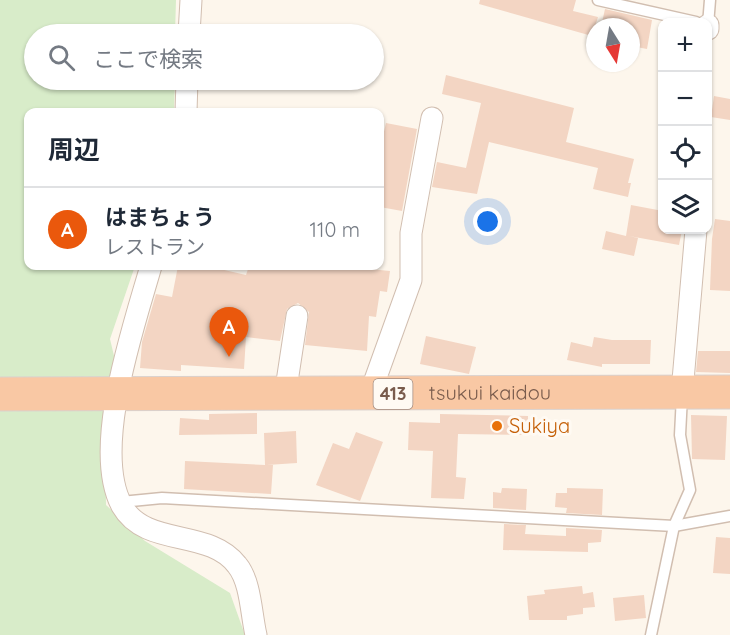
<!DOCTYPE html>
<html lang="ja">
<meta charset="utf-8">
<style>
:root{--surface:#fff;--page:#f6f6f7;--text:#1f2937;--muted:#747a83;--line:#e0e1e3;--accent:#ea580c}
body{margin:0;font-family:Quicksand,"Noto Sans JP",sans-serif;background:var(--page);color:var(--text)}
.controls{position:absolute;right:18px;top:18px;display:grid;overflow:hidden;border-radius:12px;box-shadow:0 2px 4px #0004}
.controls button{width:54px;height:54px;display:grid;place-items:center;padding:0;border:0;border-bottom:2px solid var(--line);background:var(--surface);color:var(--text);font:30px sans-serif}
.compass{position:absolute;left:586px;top:18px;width:54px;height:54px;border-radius:50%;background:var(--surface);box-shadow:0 2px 4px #0004;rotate:169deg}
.you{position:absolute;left:488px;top:222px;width:21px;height:21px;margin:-15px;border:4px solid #fff;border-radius:50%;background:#1a73e8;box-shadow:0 0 0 9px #1a73e833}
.badge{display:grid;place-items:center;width:39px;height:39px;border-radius:50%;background:var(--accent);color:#fff;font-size:20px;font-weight:700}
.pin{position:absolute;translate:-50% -50px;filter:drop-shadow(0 2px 3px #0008)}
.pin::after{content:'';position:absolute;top:32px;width:21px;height:18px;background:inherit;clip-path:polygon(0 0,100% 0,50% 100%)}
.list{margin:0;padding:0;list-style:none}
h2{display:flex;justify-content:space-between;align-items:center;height:78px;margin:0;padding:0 24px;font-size:26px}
h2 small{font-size:20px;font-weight:400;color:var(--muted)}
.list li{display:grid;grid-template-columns:39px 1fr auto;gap:18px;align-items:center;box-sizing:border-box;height:84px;padding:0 24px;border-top:2px solid var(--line)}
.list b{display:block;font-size:22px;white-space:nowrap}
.list p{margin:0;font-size:20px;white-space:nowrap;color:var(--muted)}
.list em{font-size:20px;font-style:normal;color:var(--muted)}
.icon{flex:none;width:33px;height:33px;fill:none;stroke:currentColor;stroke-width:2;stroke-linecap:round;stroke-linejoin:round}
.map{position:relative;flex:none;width:730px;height:635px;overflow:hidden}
.search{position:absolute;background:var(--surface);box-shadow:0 2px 4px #0004;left:24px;top:24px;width:360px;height:66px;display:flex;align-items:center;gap:15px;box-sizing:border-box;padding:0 21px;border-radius:33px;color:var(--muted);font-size:22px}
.panel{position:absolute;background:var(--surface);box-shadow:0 2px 4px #0004;left:24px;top:108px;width:360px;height:162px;border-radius:12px}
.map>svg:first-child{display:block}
.green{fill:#d8ecc9}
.building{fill:#f3d5c3}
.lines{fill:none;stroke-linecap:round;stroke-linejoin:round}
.service-casing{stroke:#d1beb0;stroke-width:13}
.minor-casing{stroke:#d1beb0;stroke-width:23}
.trunk-casing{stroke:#dad1cd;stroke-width:35}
.service{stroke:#fff;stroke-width:10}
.minor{stroke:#fff;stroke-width:21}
.trunk{stroke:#f9c8a4;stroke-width:33}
.food-dot{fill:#e8710a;stroke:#fffaf3;stroke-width:2}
.labels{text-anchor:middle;stroke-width:6;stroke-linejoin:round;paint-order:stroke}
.shield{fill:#fffaf3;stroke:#a28b7f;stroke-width:1.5}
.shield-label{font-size:18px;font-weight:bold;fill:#7a5c4d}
.street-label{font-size:20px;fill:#7a5c4d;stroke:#fffaf3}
.food-label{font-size:20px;fill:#c56008;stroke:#fffaf3;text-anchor:start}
</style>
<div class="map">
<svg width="730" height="635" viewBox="0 0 730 635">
<rect width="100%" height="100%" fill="#fdf6ec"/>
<path class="green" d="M 0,0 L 176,0 L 175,34 L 34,34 L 34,80 L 175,80 L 174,112 L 28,112 L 28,266 L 135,266 L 110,339 L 120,381 L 104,382 L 106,505 L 145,541 L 230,593 L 245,635 L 0,635 Z"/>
<g class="building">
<path d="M 480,0 L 576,0 L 573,11 L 598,17 L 592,36 L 479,4 Z"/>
<path d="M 605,9 L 652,20 L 647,49 L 631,46 L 631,27 L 601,27 Z"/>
<path d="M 446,75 L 574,108 L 566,142 L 634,159 L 628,183 L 631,183 L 628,197 L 593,189 L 598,168 L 489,142 L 477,194 L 432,187 L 437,162 L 466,168 L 481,103 L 442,94 Z"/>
<path d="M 714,96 L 730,99 L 730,120 L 711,117 Z"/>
<path d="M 386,123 L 417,129 L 402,211 L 380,207 L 380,139 L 382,140 Z"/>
<path d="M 631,205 L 663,211 L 663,230 L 682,230 L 679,245 L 629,236 L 638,238 L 634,256 L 602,249 L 606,231 L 626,236 Z"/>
<path d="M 715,219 L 730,221 L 730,291 L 710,290 L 712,239 Z"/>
<path d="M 178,266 L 207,266 L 246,275 L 249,266 L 338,266 L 390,271 L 387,292 L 380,291 L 376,317 L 369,316 L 367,351 L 305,345 L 309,312 L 298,303 L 287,309 L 280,341 L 246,337 L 244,369 L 181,365 L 181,371 L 140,368 L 142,342 L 156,294 L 172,297 Z"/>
<path d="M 426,336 L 476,347 L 469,374 L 420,364 Z"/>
<path d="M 594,337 L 612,340 L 651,340 L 650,364 L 602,364 L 602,367 L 567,360 L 571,342 L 592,347 Z"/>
<path d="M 698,351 L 730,351 L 730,373 L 696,372 Z"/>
<path d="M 257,413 L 257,434 L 179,435 L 180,418 L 209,420 L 209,414 Z"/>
<path d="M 440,414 L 528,416 L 528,435 L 458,434 L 456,477 L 466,478 L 464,499 L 431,498 L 433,451 L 408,450 L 409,422 L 440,423 Z"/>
<path d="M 691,415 L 727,416 L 725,460 L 692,459 Z"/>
<path d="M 296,431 L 297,463 L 267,465 L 273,465 L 271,494 L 184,489 L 185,461 L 265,465 L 264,433 Z"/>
<path d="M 356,432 L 383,442 L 360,501 L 316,485 L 333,443 L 349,449 Z"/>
<path d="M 502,488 L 527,489 L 526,510 L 493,508 L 493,492 L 501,493 Z"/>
<path d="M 567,488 L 603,489 L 602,515 L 566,513 L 567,508 L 555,507 L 556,493 L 567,493 Z"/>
<path d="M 504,524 L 526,525 L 525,534 L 566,536 L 566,528 L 602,530 L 601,542 L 588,543 L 588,552 L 503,550 Z"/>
<path d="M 716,537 L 730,538 L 730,574 L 713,573 Z"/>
<path d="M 582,586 L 583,594 L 593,592 L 595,607 L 583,608 L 583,614 L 567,616 L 567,620 L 529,620 L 527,596 L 545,594 L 544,590 Z"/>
<path d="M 644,595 L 646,618 L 615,621 L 613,598 Z"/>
</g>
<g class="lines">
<g class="service-casing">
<g id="service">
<path d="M 598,0 L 696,22"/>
<path d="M 708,25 L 710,0"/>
<path d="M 121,502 L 162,498 L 674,526 L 730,516"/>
<path d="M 651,635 L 674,526 L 690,490 L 680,435 L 682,396"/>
</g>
</g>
<g class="minor-casing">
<g id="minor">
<path d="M 708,29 L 708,25"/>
<path d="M 189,34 L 191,0"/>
<path d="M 186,112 L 187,80"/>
<path d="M 151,266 C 134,326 91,449 122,506 C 146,548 209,528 237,565 C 251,582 251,614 256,635"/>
<path d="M 682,392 L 696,230"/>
<path d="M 370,394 L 411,280 L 411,233 L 432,118"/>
<path d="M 285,395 L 297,316"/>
</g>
</g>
<g class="trunk-casing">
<g id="trunk">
<path id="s1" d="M 0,394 L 730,392"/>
</g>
</g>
<use href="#service" class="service"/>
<use href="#minor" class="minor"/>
<use href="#trunk" class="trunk"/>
</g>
<circle class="food-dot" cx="497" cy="426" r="6"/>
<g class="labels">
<rect class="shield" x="373.5" y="379" width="39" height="30" rx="4.5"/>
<g class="shield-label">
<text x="393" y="400">413</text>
</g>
<g class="street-label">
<text dy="7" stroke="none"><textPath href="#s1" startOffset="490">tsukui kaidou</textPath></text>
</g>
<g class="food-label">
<text x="509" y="433">Sukiya</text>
</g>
</g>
</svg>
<div class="controls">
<button>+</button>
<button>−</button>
<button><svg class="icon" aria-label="locate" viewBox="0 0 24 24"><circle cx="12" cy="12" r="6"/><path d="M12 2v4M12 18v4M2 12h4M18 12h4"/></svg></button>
<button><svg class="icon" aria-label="layers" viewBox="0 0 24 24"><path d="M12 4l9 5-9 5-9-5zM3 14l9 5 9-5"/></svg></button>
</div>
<svg class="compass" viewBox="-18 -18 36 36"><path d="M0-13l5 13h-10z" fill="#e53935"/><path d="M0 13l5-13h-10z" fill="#747a83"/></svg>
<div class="you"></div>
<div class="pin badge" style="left:229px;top:357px">A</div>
<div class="search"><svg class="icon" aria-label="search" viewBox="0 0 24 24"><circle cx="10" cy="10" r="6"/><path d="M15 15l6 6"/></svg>ここで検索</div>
<section class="panel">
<h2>周辺<small></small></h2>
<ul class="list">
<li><span class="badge">A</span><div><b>はまちょう</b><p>レストラン</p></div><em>110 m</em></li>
</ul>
</section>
</div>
